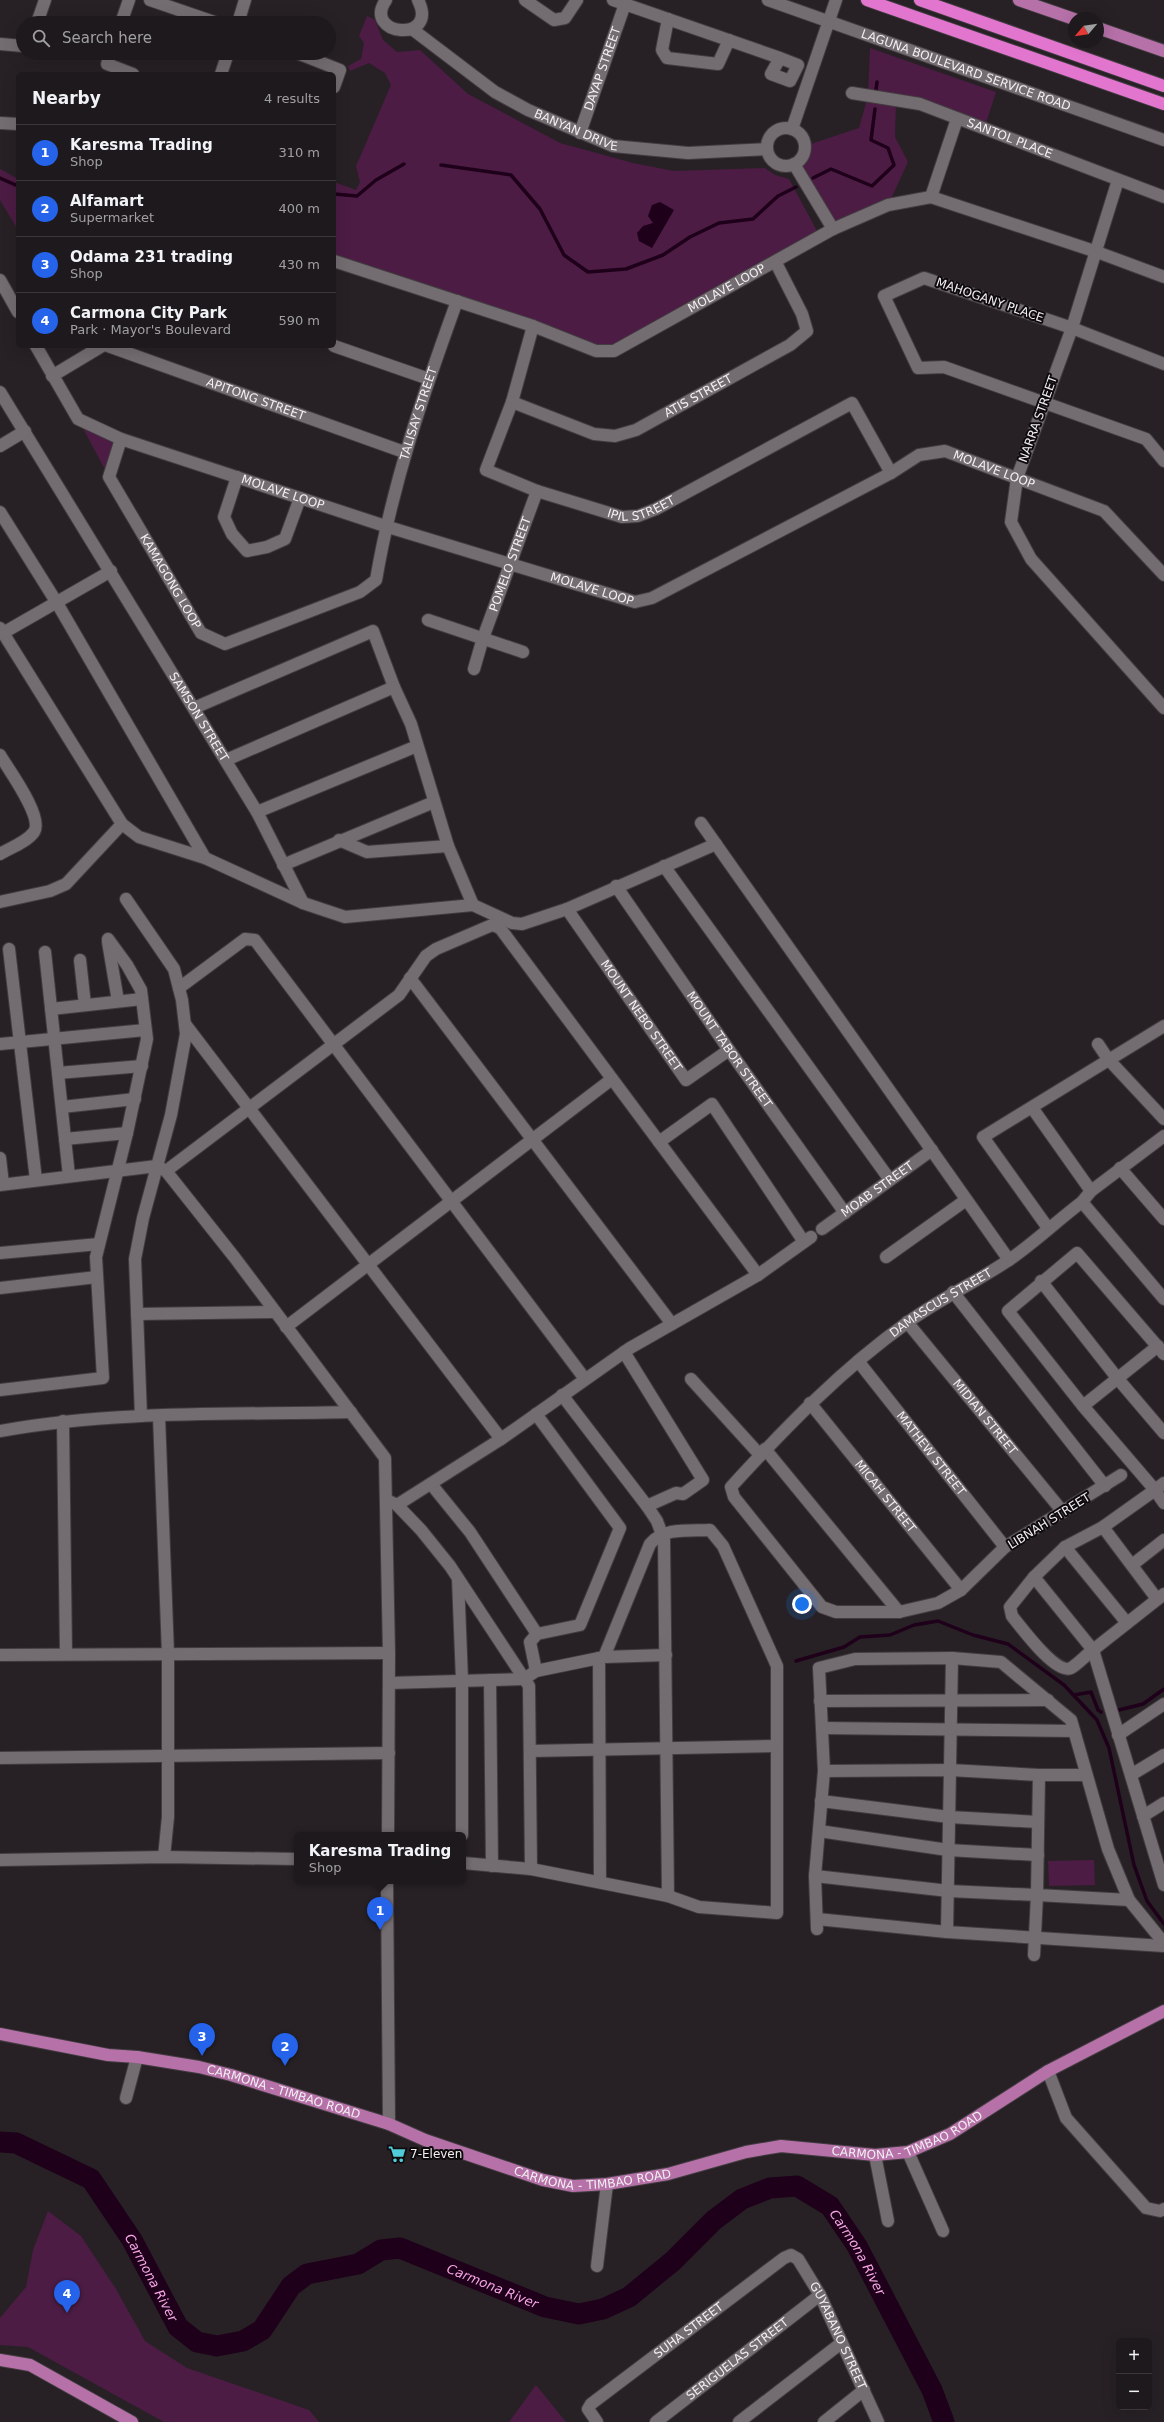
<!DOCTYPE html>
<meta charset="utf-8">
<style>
:root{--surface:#1d191c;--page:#2a2629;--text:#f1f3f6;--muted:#a0a0a3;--line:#3b383b;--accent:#2563eb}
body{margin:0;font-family:"DejaVu Sans",sans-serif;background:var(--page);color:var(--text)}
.controls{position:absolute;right:12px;bottom:12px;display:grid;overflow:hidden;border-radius:6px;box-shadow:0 4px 16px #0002}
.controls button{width:36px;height:36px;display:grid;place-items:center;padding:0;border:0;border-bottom:1px solid var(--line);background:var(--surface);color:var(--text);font:20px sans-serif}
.compass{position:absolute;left:1068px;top:12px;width:36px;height:36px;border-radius:50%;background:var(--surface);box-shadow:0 4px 16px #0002;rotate:241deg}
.you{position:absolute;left:802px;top:1604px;width:14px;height:14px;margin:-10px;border:3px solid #fff;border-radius:50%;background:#1a73e8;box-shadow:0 0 0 6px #1a73e833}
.badge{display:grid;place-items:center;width:26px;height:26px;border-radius:50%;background:var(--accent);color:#fff;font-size:13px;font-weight:700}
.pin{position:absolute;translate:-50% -33px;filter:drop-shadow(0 1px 2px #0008)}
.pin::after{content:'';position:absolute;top:21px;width:14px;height:12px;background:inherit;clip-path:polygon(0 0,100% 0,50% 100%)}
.popup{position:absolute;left:294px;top:1832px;width:172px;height:52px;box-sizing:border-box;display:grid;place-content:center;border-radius:6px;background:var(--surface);filter:drop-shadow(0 1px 3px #0005);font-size:13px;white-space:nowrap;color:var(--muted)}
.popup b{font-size:15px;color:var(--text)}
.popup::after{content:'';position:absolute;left:50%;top:100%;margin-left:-8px;border:8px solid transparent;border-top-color:var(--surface)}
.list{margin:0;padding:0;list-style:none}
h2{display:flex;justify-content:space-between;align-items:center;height:52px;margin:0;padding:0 16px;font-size:17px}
h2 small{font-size:13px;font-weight:400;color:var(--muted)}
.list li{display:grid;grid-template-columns:26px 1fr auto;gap:12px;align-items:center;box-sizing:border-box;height:56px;padding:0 16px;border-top:1px solid var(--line)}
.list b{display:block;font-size:15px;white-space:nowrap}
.list p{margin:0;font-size:13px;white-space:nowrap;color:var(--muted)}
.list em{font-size:13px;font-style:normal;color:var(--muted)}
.icon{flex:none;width:22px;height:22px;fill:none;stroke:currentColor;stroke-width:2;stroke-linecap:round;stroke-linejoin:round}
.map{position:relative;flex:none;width:1164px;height:2422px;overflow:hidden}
.search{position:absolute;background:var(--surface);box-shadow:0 4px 16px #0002;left:16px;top:16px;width:320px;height:44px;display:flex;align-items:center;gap:10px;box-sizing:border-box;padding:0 14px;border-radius:22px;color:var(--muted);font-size:15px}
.panel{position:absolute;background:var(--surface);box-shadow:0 4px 16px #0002;left:16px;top:72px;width:320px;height:276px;border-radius:6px}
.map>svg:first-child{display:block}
.green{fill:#4c1c44}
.water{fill:#1f001a}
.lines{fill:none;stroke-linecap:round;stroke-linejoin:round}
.stream{stroke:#1f001a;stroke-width:3.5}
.river{stroke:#1f001a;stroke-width:21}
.minor-casing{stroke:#423c40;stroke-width:14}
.major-casing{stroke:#423c40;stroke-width:14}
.highway-casing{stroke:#423c40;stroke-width:14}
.minor{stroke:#736c71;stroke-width:12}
.major{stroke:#b671a9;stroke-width:12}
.highway{stroke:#e275ce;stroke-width:12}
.labels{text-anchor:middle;stroke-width:4;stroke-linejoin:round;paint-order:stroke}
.street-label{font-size:12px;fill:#f2eef1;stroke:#0e0b0d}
.poi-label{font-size:12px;fill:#f2eef1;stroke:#0e0b0d;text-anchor:start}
.water-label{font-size:13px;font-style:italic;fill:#f8a6e7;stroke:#0e0b0d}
</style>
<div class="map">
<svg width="1164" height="2422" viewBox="0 0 1164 2422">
<rect width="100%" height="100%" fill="#272125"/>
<g class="green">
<path d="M 367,16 L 375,20 L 383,40 L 397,52 L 420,50 L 468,94 L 560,143 L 633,163 L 674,171 L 765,168 L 775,175 L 789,179 L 817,231 L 812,239 L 614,348 L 597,349 L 334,255 L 334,182 L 356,190 L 360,182 L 356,166 L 391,85 L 385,73 L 369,63 L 350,71 L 348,66 L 361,59 L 364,43 L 359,36 Z"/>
<path d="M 870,48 L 996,92 L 984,129 L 896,100 L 895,137 L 908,162 L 888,205 L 833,229 L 798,162 L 802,157 L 805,146 L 859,128 L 868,96 Z"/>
<path d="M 0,169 L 18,179 L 18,230 L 0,200 Z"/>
<path d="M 78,419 L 121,439 L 109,477 Z"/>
<path d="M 1094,1860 L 1095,1885 L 1049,1886 L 1048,1861 Z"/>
<path d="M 48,2211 L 81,2236 L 116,2289 L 145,2341 L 187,2368 L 309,2410 L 319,2422 L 164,2422 L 28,2347 L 0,2345 L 0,2318 L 26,2287 L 33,2250 Z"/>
<path d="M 536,2385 L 566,2422 L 509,2422 Z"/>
</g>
<path class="water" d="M 660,202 L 674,210 L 652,248 L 639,241 L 637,233 L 643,226 L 653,223 L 648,216 L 652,205 Z"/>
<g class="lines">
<g class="stream">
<path d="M 876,90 L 877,82"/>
<path d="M 441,165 L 511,175 L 540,209 L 564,255 L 588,272 L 626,269 L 663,255 L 690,237 L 719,223 L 753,219 L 778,196 L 796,187"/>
<path d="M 0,178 L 18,186"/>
<path d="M 813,178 L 831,169 L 872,186 L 894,165 L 888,148 L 871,140 L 875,109"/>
<path d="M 334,194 L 357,196 L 376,180 L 404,164"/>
<path d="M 796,1661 L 844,1647 L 860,1637 L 890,1635 L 914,1625 L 938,1621 L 973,1635 L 1008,1644 L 1064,1685 L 1097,1720 L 1109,1748 L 1134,1865 L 1147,1901 L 1164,1924"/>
<path d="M 1074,1695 L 1091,1692 L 1098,1710 L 1101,1712"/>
<path d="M 1115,1711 L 1143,1704 L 1164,1689"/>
</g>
<path class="river" id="s1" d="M 0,2142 L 16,2143 L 91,2179 L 132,2240 L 178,2327 L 197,2342 L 217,2346 L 243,2341 L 262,2330 L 291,2286 L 307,2274 L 358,2264 L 381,2250 L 400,2248 L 545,2307 L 579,2314 L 603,2309 L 629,2297 L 673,2261 L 714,2220 L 742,2199 L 770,2188 L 797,2186 L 830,2206 L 857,2246 L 932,2390 L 944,2422"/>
<g class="minor-casing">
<g id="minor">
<path d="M 150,0 L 217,23"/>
<path d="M 386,0 C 361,36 440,44 418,0"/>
<path d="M 525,0 L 554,20 L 565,18 L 577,0"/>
<path d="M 613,0 L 780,58 L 798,65 L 790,81 L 771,74 L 780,58"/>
<path id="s2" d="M 768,0 L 1164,140"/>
<path d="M 668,19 L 662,50 L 667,58 L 718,64 L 729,40"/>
<path d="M 37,23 L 45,0"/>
<path d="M 121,23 L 129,0"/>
<path d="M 238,23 L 245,0"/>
<path id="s3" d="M 412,29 L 495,92 L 528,110 L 613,146 L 688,153 L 767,149"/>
<path d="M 0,44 L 23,46"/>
<path d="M 111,53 L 107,64 L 133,74"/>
<path d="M 297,53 L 340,70 L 334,87"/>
<path d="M 221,74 L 228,53"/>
<path id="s4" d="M 852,93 L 920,104 L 1164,197"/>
<path d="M 0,123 L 18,124"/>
<circle cx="786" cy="147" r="19"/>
<path d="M 792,129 L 836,0"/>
<path id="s5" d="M 580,133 L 625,4"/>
<path d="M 794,164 L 833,229"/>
<path d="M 1118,180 L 1072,328 L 1017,478 L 1011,522 L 1031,559 L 1164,708"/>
<path d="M 931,197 L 957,119"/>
<path id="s6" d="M 334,261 L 533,326 L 596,351 L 614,351 L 833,229 L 888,205 L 931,197 L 1097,252 L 1164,277"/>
<path d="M 0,280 L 18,312"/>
<path id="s7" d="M 533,326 L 512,402 L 486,470 L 537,491 L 622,517 L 638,516 L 656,509 L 852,403 L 891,473"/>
<path id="s8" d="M 36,346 L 78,419 L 121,439 L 385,526 L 635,602 L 652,598 L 891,473 L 919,455 L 945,451 L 1104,511 L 1164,575"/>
<path id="s9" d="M 108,346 L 404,452"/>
<path d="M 334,346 L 429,379"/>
<path d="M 1164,364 L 1072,328 L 924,278 L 884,296 L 918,368 L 944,367 L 1146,439 L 1164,461"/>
<path d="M 52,376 L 102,346"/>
<path id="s10" d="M 0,392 L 257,812 L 303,903"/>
<path id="s11" d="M 512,402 L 594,434 L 615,436 L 636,430 L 790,345 L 807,331 L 802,314 L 776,263"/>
<path id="s12" d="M 121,439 L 109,477 L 201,633 L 225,644 L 360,592 L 376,580 C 393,481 423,395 457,301"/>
<path d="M 0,446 L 25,431"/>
<path d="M 237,477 L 224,517 L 232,534 L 247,551 L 267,547 L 285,539 L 300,498"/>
<path d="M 0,512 L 57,603 L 205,858"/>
<path d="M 428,620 L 523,652"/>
<path d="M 0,628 L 122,824 L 139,837 L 205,858 L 303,903 L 345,917 L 473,905 L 512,923 L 522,924 L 567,909 L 716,844"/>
<path d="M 3,633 L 111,571"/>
<path id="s13" d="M 474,669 L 483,638 L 537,491"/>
<path d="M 194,708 L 373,631 L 394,687 L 411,724 L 448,846 L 473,905"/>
<path d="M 0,755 C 8,769 44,817 34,832 C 27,842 10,848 0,854"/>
<path d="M 226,760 L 394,687"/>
<path d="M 257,812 L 417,746"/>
<path d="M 701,823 L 1009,1260"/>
<path d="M 339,840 L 367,852 L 448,846"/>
<path d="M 283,865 L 434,802"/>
<path d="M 664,866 L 890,1180"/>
<path id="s14" d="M 616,886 L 729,1050 L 845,1213"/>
<path d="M 126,899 L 174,969 L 182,1000 L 186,1034 L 171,1115 L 143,1218 L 135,1259 L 141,1416"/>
<path d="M 0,902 L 50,891 L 66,884 L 122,824"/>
<path id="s15" d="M 567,909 L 686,1080 L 729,1050"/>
<path d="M 108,942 L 118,1001"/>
<path d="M 9,949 L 36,1180"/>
<path d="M 45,952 L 69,1176"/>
<path d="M 80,960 L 85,1005"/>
<path d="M 410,978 L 672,1324"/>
<path d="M 179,988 L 245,939 L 255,940 L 585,1379"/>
<path d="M 51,1009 L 142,999"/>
<path d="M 185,1024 L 501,1439"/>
<path d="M 0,1044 L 145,1030"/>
<path d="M 1098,1044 L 1108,1059 L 1164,1119"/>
<path d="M 58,1073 L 142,1066"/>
<path d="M 62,1107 L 135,1099"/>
<path d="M 1033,1109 L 1091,1191"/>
<path d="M 65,1139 L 127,1133"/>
<path d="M 659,1142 L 712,1104 L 804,1242"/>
<path d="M 0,1158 L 3,1184"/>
<path d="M 1120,1168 L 1164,1219"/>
<path d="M 166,1171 L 399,995 L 426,956 L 436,949 L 492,925 L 500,928 L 758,1275"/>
<path d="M 0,1185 L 157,1166 L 166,1171 L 235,1258 L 385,1458 L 389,1653 L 388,1835"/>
<path d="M 1082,1202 L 1164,1299"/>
<path d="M 1048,1228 L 983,1137 L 1164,1026"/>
<path id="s16" d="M 822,1229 L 932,1150"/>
<path d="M 0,1253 L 99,1244"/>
<path d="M 886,1257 L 966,1200"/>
<path d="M 1041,1281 L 1118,1379 L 1164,1433"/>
<path d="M 0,1288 L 97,1277"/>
<path d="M 953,1292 L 1105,1486"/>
<path d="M 137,1314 L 275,1312"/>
<path id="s17" d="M 907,1322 L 1063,1512"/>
<path d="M 286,1327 L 612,1079"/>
<path d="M 624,1352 L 703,1480 L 683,1494 L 676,1493 L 647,1506"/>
<path d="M 1164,1354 L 1077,1253 L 1008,1311 L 1083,1406 L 1155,1490 L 1164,1483"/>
<path id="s18" d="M 858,1361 L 1005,1547"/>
<path d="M 691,1379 L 760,1455"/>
<path d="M 0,1390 L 103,1378 L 96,1257 L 127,1133 L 147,1039 L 141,990 L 127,965 L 108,939"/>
<path d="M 562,1395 L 647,1506 L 657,1521 L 664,1540 L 668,1896"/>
<path id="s19" d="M 810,1403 L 961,1590"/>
<path d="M 1083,1406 L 1158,1346"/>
<path d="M 159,1416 L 168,1654 L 168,1817 L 164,1857"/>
<path d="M 63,1421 L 66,1654"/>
<path d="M 0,1431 C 115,1410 234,1415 351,1412"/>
<path d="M 765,1449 L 899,1612"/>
<path id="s20" d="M 1121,1475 L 1005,1547 L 961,1590 L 938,1603 L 899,1612 L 836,1612 L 822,1607 L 734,1497 L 731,1487 C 786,1427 842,1369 908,1322 C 940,1299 976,1282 1009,1260 C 1034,1243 1058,1220 1082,1202 L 1091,1191 L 1164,1136"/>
<path d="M 431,1484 L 470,1532 L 537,1634"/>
<path d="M 391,1502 L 397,1505 L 421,1530 L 450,1566 L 529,1686 L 531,1869"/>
<path d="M 397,1505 L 501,1439 L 630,1348 L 758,1275 L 811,1237"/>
<path d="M 1103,1527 L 1157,1599"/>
<path d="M 1065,1547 L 1127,1623"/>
<path d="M 1132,1565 L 1164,1540"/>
<path d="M 1034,1577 L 1093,1650 C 1086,1655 1078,1664 1071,1668 C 1056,1675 1021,1627 1012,1616 L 1010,1607 Z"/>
<path d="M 1034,1577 L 1065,1547 L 1103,1527 L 1155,1490 L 1164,1503"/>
<path d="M 458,1579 L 462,1680 L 462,1835"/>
<path d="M 1164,1594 L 1093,1650 L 1164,1885"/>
<path d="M 0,1655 L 389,1653"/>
<path d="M 604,1657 L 666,1655"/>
<path d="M 599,1658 L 600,1882"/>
<path d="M 536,1671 L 530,1642 L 537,1634 L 580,1625 L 620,1528 L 536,1414"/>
<path d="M 490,1680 L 492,1866"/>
<path d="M 389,1683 L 524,1679 L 536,1671 L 604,1657 L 650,1544 C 664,1527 689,1531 710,1530 L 723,1546 L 777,1666 L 777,1913 L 699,1907 L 668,1896 L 531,1869 L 463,1863"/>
<path d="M 820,1701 L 1048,1700"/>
<path d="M 822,1728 L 1074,1731"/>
<path d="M 1118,1735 L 1164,1704"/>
<path d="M 530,1751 L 777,1746"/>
<path d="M 0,1758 L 389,1753"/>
<path d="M 824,1771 L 950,1770 L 1039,1775"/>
<path d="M 1085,1775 L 1039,1775 L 1037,1895 L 1129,1900"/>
<path d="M 1131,1775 L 1164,1755"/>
<path d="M 821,1801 L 949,1817 L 1038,1822"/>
<path d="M 1143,1816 L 1164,1803"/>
<path d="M 819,1831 L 948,1850 L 1038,1855"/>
<path d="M 0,1860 L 164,1857 L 297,1859"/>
<path d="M 815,1876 L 949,1891 L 1037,1895 L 1034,1955"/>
<path d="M 387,1881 L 389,2124"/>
<path d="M 817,1919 L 947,1932 L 1164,1946"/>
<path d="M 817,1929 L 815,1876 L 824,1771 L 819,1668 L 855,1659 L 952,1658 L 1001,1662 L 1071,1720 L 1108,1849 L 1129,1900 L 1164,1943"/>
<path d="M 947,1932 L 952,1658"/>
<path d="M 1048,2071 L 1066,2118 L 1146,2208 L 1160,2211 L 1164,2209"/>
<path d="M 126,2098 L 137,2057"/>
<path d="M 908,2152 L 943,2231"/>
<path d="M 875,2155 L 888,2221"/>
<path d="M 597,2266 L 607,2184"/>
<path id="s21" d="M 597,2422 L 588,2409 L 591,2404 L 784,2258 L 791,2255 L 798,2259 L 820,2295 L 878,2422"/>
<path id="s22" d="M 656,2422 L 820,2295"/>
<path d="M 739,2422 L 840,2344"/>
<path d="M 824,2422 L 864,2390"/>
</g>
</g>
<g class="major-casing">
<g id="major">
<path d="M 1019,0 L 1074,19"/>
<path d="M 1098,28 L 1164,51"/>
<path id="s23" d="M 0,2034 L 108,2055 L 137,2057 L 199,2067 L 231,2075 L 389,2124 L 425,2140 L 543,2180 L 573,2186 L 607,2184 L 668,2174 L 746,2152 L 781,2146 L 875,2155 L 908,2152 L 950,2134 L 1048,2071 L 1164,2011"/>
<path d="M 0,2360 L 30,2365 L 132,2422"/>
</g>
</g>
<g class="highway-casing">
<g id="highway">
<path d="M 867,0 L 1164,104"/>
<path d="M 920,0 L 1164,86"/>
</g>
</g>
<use href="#minor" class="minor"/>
<use href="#major" class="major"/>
<use href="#highway" class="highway"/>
</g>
<defs>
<g id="supermarket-bare" transform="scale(1.38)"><path d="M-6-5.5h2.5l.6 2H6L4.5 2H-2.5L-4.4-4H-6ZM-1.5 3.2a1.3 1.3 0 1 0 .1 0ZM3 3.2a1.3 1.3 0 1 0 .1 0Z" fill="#52cbd8" stroke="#0e0b0d" stroke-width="2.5" paint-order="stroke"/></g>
</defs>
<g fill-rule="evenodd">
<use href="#supermarket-bare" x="397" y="2154"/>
</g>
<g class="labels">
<g class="street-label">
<text dy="4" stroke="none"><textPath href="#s5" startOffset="68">DAYAP STREET</textPath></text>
<text dy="4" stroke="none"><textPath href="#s2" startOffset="210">LAGUNA BOULEVARD SERVICE ROAD</textPath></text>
<text dy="4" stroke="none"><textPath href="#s3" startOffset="194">BANYAN DRIVE</textPath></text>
<text dy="4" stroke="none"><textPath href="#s4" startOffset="165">SANTOL PLACE</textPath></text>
<text dy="4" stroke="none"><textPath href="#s6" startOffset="424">MOLAVE LOOP</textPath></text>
<text transform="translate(990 300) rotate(19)" y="4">MAHOGANY PLACE</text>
<text dy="4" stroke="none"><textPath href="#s11" startOffset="202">ATIS STREET</textPath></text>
<text dy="4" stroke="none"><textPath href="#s9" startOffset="157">APITONG STREET</textPath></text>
<text dy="4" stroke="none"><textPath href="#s12" startOffset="584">TALISAY STREET</textPath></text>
<text transform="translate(1038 419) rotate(-70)" y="4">NARRA STREET</text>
<text dy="4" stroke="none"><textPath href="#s8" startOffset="1070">MOLAVE LOOP</textPath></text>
<text dy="4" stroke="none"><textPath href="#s8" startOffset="302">MOLAVE LOOP</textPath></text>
<text dy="4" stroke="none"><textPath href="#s7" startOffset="316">IPIL STREET</textPath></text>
<text dy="4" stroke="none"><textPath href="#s13" startOffset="111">POMELO STREET</textPath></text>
<text dy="4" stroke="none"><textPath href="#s12" startOffset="161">KAMAGONG LOOP</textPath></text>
<text dy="4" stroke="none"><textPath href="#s8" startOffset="626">MOLAVE LOOP</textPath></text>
<text dy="4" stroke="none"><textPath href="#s10" startOffset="381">SAMSON STREET</textPath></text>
<text dy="4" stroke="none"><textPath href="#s15" startOffset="130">MOUNT NEBO STREET</textPath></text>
<text dy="4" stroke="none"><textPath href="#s14" startOffset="199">MOUNT TABOR STREET</textPath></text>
<text dy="4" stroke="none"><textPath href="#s16" startOffset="68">MOAB STREET</textPath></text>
<text dy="4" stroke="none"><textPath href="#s20" startOffset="774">DAMASCUS STREET</textPath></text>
<text dy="4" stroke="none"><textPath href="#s17" startOffset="123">MIDIAN STREET</textPath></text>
<text dy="4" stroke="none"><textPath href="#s18" startOffset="118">MATHEW STREET</textPath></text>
<text dy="4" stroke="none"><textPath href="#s19" startOffset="120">MICAH STREET</textPath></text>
<text transform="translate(1049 1521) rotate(-32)" y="4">LIBNAH STREET</text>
<text dy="4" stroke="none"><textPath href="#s23" startOffset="290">CARMONA - TIMBAO ROAD</textPath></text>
<text dy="4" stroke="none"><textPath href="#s23" startOffset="938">CARMONA - TIMBAO ROAD</textPath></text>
<text dy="4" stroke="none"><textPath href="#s23" startOffset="614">CARMONA - TIMBAO ROAD</textPath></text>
<text dy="4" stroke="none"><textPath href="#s21" startOffset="144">SUHA STREET</textPath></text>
<text dy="4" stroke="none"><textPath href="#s21" startOffset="366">GUYABANO STREET</textPath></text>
<text dy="4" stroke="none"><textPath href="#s22" startOffset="103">SERIGUELAS STREET</textPath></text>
</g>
<g class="poi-label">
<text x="410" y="2158">7-Eleven</text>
</g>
<g class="water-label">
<text dy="5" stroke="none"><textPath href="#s1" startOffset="1079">Carmona River</textPath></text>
<text dy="5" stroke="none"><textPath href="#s1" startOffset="215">Carmona River</textPath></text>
<text dy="5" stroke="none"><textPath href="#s1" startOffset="635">Carmona River</textPath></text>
</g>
</g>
</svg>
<div class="controls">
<button>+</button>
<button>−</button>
</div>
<svg class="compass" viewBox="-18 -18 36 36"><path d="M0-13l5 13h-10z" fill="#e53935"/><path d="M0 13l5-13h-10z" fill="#a0a0a3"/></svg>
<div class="you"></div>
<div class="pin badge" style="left:380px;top:1930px">1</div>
<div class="popup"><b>Karesma Trading</b>Shop</div>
<div class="pin badge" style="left:285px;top:2066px">2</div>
<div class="pin badge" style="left:202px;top:2056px">3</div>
<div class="pin badge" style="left:67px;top:2313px">4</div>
<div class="search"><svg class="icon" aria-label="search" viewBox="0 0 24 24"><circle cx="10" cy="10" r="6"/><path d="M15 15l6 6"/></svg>Search here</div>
<section class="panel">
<h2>Nearby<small>4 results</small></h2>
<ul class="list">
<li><span class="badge">1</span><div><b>Karesma Trading</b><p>Shop</p></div><em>310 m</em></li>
<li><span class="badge">2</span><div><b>Alfamart</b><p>Supermarket</p></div><em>400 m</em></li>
<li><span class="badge">3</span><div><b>Odama 231 trading</b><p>Shop</p></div><em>430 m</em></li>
<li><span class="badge">4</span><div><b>Carmona City Park</b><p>Park · Mayor's Boulevard</p></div><em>590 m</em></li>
</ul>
</section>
</div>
